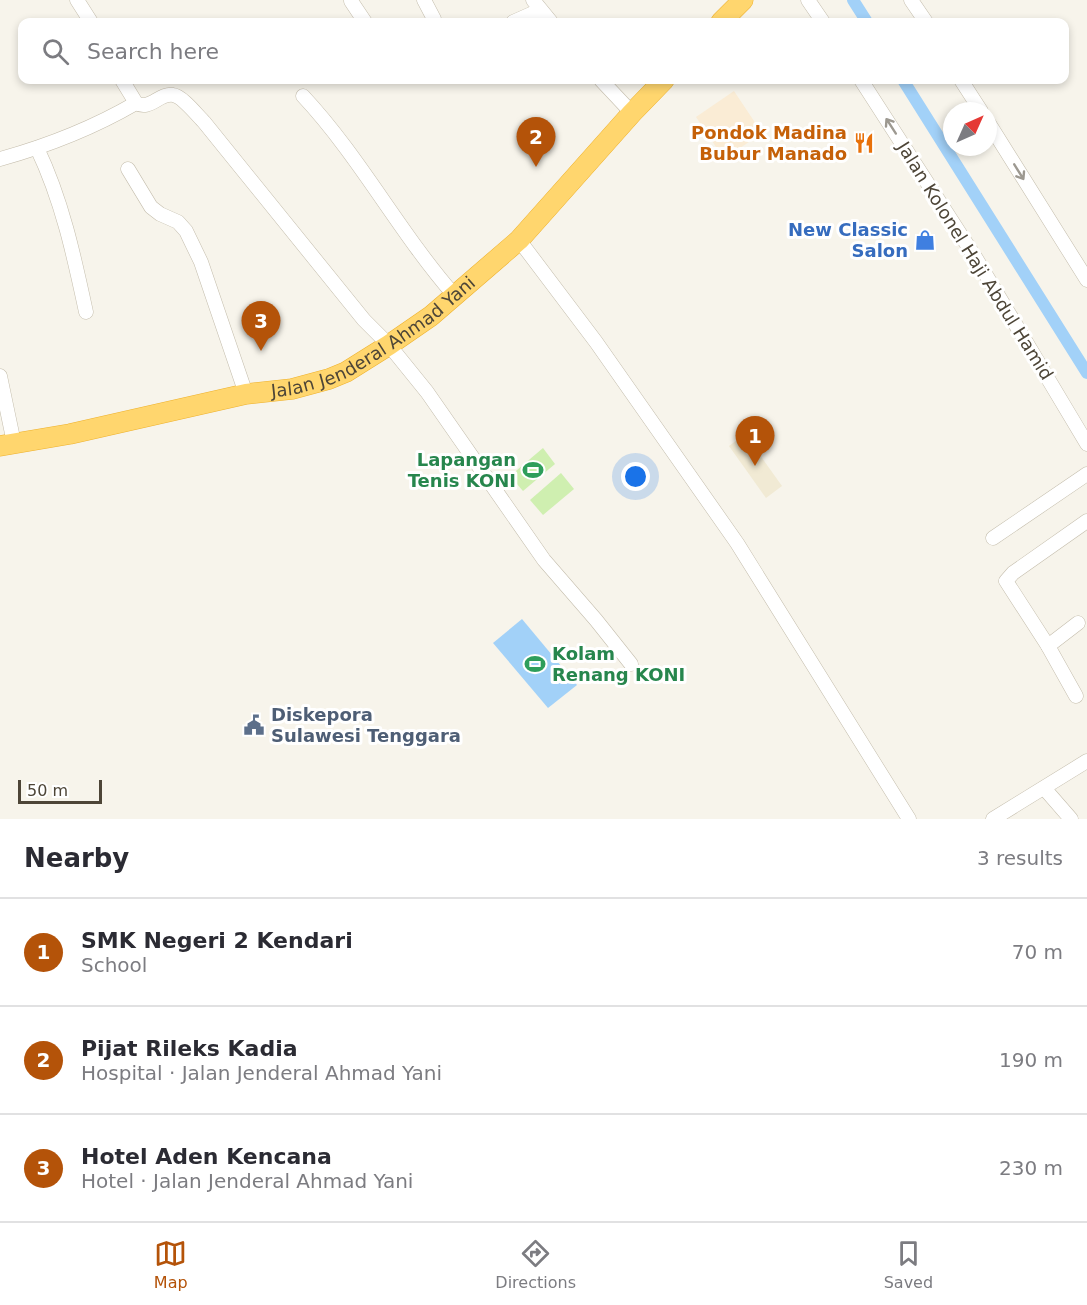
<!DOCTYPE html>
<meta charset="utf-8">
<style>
:root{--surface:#fff;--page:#f2f2f3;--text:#2b2b33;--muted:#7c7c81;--line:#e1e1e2;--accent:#b45309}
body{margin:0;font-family:"DejaVu Sans",sans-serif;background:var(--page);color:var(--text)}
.compass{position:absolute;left:943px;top:102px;width:54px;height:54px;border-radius:50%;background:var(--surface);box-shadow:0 3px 9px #0003;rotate:45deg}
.scale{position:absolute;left:18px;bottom:15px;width:84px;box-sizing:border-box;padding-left:6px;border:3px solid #4d4537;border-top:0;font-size:16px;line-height:21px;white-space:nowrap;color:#4d4537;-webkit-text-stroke:4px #fff;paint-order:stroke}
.you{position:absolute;left:636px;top:477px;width:21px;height:21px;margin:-15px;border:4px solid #fff;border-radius:50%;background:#1a73e8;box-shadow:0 0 0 9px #1a73e833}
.badge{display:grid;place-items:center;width:39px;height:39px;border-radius:50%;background:var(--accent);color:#fff;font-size:20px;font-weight:700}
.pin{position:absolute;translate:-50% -50px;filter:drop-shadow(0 2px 3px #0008)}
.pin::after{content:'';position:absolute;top:32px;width:21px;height:18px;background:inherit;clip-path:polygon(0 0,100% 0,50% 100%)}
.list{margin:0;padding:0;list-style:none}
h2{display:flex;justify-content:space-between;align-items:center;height:78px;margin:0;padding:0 24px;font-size:26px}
h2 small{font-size:20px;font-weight:400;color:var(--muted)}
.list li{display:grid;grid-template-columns:39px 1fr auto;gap:18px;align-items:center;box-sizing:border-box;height:108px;padding:0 24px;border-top:2px solid var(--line)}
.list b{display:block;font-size:22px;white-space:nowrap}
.list p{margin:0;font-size:20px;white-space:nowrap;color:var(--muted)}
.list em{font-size:20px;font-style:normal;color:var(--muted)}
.icon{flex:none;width:33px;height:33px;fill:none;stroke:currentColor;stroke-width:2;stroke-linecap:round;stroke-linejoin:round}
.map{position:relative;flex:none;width:1087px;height:819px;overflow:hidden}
.search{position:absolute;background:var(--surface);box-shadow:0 3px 9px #0003;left:18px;right:18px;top:18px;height:66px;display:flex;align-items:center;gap:15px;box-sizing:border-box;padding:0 21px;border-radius:12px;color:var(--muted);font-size:22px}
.sheet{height:402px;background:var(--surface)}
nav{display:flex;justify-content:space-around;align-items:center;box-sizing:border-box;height:84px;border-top:2px solid var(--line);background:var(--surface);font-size:16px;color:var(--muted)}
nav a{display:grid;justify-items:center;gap:3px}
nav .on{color:var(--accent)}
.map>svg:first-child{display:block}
.commercial{fill:#faecd5}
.education{fill:#f1ead4}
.green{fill:#cfefb0}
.water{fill:#a2d1f8}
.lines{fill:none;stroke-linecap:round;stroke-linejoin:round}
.canal{stroke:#a2d1f8;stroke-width:12}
.minor-casing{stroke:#c4bdac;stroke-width:15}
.highway-casing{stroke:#eeb12d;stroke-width:21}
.minor{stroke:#fff;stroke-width:14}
.highway{stroke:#ffd66e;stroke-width:20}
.oneway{stroke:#9d9991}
.labels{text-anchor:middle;stroke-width:6;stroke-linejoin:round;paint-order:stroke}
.food-label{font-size:18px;font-weight:bold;fill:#c56008;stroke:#fff;text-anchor:end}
.shop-label{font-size:18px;font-weight:bold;fill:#366cbe;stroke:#fff;text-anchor:end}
.street-label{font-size:18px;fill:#4d4537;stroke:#fff}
.leisure-label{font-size:18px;font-weight:bold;fill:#27864d;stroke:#fff;text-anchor:end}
.service-label{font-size:18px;font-weight:bold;fill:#4e5e75;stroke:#fff;text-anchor:start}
</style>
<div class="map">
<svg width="1087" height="819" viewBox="0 0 1087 819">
<rect width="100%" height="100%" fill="#f7f4eb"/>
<path class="commercial" d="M 734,91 L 762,133 L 724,159 L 696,117 Z"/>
<path class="education" d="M 745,434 L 782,486 L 766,498 L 729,446 Z"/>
<g class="green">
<path d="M 543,448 L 555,464 L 523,491 L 510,476 Z"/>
<path d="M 561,473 L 574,489 L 543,515 L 530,500 Z"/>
</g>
<path class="water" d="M 522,619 L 577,685 L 548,708 L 493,643 Z"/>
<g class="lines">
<g class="canal">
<path d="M 853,0 L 867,22"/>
<path d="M 903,80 L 1087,373"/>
</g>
<g class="minor-casing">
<g id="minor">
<path d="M 77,0 L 91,22"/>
<path d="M 424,0 L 434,19"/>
<path d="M 533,0 L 551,22"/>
<path d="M 808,0 L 823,22"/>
<path d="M 911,0 L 926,22"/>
<path d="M 351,1 L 365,22"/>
<path d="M 513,22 L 540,10"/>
<path d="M 122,80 L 136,103 C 150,111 159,93 173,95 C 182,96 197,115 204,122 L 364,320 L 389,345 L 427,392 L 544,560 L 596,620 L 631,664"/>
<path d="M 601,80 L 632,113"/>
<path d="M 861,80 L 977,260 L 1087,444"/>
<path d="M 961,80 L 981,111"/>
<path d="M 303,96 C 360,157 399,232 454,295"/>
<path d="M 988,122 L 1087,280"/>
<path d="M 37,148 C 62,200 74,256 86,312"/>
<path d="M 0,159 C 47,146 93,128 136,103"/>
<path d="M 128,169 L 151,207 L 160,214 L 178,222 L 186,231 L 201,262 L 246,394"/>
<path d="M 519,240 L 596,342 L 737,543 L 909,819"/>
<path d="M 0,376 L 14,443"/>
<path d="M 993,538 L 1087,474"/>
<path d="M 1048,646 L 1078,623"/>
<path d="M 1076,696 L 1048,646 L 1006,581 L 1013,573 L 1087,521"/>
<path d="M 1044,788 L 1071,819"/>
<path d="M 993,819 L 1087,761"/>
</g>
</g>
<g class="highway-casing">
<g id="highway">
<path d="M 721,22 L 743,0"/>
<path id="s1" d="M 0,446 L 70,434 L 246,394 L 292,389 L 329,379 L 346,372 L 389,345 L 431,316 L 519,240 L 632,113 L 664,80"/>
</g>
</g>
<use href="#minor" class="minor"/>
<use href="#highway" class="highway"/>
</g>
<defs><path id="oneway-shaft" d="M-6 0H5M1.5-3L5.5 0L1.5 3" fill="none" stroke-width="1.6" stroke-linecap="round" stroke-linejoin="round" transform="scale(1.5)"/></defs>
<g class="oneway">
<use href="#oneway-shaft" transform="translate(891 126) rotate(-123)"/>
<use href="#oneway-shaft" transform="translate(1019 172) rotate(58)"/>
</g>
<defs>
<g id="restaurant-bare" transform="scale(1.62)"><path d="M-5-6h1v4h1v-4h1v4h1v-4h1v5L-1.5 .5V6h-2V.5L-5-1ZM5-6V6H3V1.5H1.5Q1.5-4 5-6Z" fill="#e8710a" stroke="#fff" stroke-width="2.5" paint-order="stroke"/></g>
<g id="shop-bare" transform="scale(1.62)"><path d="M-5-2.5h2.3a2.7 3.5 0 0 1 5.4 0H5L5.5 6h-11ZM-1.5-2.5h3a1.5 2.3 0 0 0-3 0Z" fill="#3f7fe0" stroke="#fff" stroke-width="2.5" paint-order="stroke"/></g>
<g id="stadium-bare" transform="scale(1.62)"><path d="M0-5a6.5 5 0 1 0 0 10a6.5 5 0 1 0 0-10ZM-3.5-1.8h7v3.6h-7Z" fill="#2e9e5b" stroke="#fff" stroke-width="2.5" paint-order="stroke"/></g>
<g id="civic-bare" transform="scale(1.62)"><path d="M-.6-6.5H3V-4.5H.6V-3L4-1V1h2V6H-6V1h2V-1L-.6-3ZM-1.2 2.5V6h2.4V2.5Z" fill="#5c6f8a" stroke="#fff" stroke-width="2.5" paint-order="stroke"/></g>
</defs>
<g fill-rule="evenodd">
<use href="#restaurant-bare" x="864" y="143"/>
<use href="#shop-bare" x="925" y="240"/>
<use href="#stadium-bare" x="533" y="470"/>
<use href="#stadium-bare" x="535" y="664"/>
<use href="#civic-bare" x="254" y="725"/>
</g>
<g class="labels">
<g class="food-label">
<text x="847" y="139">Pondok Madina<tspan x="847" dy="21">Bubur Manado</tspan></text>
</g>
<g class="shop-label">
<text x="908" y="236">New Classic<tspan x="908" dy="21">Salon</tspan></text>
</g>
<g class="street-label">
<text transform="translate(975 261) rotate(58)" y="6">Jalan Kolonel Haji Abdul Hamid</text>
<text dy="6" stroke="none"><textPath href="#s1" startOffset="394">Jalan Jenderal Ahmad Yani</textPath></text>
</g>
<g class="leisure-label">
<text x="516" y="466">Lapangan<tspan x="516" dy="21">Tenis KONI</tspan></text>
<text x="552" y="660" text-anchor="start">Kolam<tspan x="552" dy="21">Renang KONI</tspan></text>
</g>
<g class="service-label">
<text x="271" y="721">Diskepora<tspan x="271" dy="21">Sulawesi Tenggara</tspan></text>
</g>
</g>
</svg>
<svg class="compass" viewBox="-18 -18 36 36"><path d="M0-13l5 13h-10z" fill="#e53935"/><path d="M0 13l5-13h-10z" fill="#7c7c81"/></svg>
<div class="scale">50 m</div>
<div class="you"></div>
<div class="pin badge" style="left:755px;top:466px">1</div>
<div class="pin badge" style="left:536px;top:167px">2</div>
<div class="pin badge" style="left:261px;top:351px">3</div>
<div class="search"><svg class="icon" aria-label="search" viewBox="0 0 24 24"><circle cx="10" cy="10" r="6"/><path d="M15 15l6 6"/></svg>Search here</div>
</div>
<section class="sheet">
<h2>Nearby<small>3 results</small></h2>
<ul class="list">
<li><span class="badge">1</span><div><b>SMK Negeri 2 Kendari</b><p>School</p></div><em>70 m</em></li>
<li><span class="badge">2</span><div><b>Pijat Rileks Kadia</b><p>Hospital · Jalan Jenderal Ahmad Yani</p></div><em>190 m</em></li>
<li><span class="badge">3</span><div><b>Hotel Aden Kencana</b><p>Hotel · Jalan Jenderal Ahmad Yani</p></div><em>230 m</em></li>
</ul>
</section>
<nav>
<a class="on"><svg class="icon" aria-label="map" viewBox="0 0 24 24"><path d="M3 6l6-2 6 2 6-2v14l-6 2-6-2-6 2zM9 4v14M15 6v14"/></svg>Map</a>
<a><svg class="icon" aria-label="directions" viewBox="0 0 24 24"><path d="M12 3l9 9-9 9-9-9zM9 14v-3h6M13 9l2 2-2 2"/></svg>Directions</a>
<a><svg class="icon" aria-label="saved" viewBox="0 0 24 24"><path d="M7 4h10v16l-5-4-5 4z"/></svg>Saved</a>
</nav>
